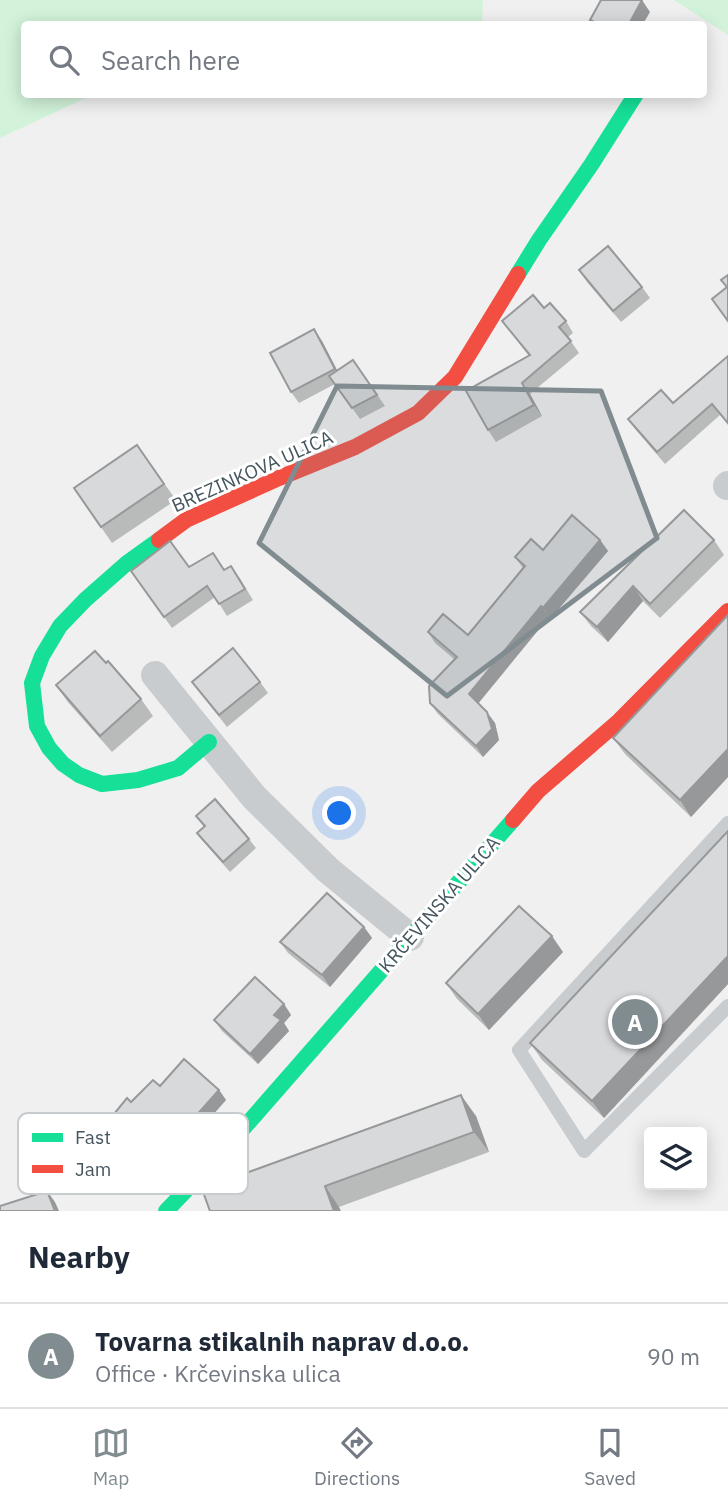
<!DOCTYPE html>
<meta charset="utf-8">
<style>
:root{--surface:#fff;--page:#f2f2f3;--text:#1f2937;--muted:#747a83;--line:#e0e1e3;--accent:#818c91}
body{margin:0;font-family:"IBM Plex Sans",sans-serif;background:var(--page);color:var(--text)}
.controls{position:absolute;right:21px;bottom:21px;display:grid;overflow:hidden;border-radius:7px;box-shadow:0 4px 18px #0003}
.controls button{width:63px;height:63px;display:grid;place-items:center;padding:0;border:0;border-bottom:2px solid var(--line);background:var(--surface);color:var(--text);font:35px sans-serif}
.you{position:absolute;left:340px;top:814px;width:24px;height:24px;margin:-18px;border:5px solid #fff;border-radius:50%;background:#1a73e8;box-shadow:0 0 0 10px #1a73e833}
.badge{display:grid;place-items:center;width:46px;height:46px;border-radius:50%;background:var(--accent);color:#fff;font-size:23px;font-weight:700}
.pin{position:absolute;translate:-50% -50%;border:4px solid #fff;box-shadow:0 2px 7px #0006}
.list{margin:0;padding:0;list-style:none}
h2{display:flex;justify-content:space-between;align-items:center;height:91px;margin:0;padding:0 28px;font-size:30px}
h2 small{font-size:23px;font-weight:400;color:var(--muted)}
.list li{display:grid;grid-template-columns:46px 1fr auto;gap:21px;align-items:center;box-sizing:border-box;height:105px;padding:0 28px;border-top:2px solid var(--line)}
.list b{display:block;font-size:26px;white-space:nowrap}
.list p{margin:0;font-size:23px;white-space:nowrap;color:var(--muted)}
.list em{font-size:23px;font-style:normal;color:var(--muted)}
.icon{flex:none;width:38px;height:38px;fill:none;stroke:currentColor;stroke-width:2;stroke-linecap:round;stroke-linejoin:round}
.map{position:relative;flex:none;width:728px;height:1211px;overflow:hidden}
.search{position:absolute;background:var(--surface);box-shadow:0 4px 18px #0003;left:21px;right:21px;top:21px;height:77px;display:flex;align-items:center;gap:18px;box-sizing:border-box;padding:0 24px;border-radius:7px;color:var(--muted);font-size:26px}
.sheet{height:196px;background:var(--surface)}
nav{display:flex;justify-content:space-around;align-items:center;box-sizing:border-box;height:98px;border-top:2px solid var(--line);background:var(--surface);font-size:19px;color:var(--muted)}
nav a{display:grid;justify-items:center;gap:4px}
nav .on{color:var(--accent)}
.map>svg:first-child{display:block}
.green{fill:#d2f2d9}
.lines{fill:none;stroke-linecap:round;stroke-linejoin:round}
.lane{stroke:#c8ccce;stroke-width:14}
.street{stroke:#c8ccce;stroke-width:28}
.fast{stroke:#16e098;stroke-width:16}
.jam{stroke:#f24e42;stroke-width:16}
.wall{fill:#b9bbbb}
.shaded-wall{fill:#969899}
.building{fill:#d7d9da;stroke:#969899;stroke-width:2}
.marked{fill:#818c91;fill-opacity:0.2;stroke:#818c91;stroke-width:5;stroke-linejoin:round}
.labels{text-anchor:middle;stroke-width:6;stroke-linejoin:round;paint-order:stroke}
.street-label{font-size:19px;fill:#45565e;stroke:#fff}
.key{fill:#fff;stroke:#c7cccf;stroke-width:2}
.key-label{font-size:19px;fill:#45565e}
</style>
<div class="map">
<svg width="728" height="1211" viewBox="0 0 728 1211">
<rect width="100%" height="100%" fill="#f1f0f0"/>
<g class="green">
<path d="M 0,0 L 483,0 L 482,24 L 24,24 L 24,94 L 92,95 L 0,138 Z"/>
<path d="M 674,0 L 728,0 L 728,35 Z"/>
</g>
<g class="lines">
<path class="lane" d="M 728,823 L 519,1050 L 584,1151 L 728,1006"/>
<g class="street">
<path d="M 727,486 L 728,485"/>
<path d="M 155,675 L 254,797 L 328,870 L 410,937"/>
</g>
<g class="fast">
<path d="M 518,274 L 539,240 L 591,165 L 636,94"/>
<path d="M 159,540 L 127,563 L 85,600 L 60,626 L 42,656 L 32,683 L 37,726 L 49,748 L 63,764 L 79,775 L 102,784 L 138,780 L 178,768 L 209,742"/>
<path d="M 166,1211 L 221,1154 L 513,820"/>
</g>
<g class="jam">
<path d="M 159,540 L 186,520 L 279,478 L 355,447 L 418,413 L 455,377 L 518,274"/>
<path d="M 513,820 L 538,791 L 619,721 L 728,611"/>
</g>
</g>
<g class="wall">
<path d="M 579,270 L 642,287 L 650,298 L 621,322 L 587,282 Z"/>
<path d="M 544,308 L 566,321 L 573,333 L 568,337 L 579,353 L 530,394 L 542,416 L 496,442 L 488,430 L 529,356 L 502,321 Z"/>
<path d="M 322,341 L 337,370 L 353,360 L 385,406 L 360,419 L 335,384 L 299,403 L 291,392 Z"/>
<path d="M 728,356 L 728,425 L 720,415 L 665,464 L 636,430 L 628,419 L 673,403 Z"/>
<path d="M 137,445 L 176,500 L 112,543 L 74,488 Z"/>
<path d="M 600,540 L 608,551 L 550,619 L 549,617 L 478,703 L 495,723 L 499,740 L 483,757 L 438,714 L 430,703 L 454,659 L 435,643 L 428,632 L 468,635 L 523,568 L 515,557 L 543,550 Z"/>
<path d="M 714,540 L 724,555 L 660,618 L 643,601 L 608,642 L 591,626 L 580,612 Z"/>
<path d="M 189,567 L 225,570 L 239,577 L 253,600 L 227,616 L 215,597 L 172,628 L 131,571 Z"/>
<path d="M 728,615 L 728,777 L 691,817 L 625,754 L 613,738 Z"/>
<path d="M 106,663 L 141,699 L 153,716 L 112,752 L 67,701 L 56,685 Z"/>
<path d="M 192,682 L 260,682 L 268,693 L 227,727 Z"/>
<path d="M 196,816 L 249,839 L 256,848 L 230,872 L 204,842 L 197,833 L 204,827 Z"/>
<path d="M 728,831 L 728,984 L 604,1118 L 542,1060 L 530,1043 Z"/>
<path d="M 364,927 L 372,938 L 330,987 L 288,953 L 280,942 Z"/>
<path d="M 563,952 L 489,1030 L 457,999 L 446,983 Z"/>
<path d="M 284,1004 L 291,1015 L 284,1023 L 289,1031 L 258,1064 L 222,1031 L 214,1020 Z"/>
<path d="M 160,1086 L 219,1090 L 226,1100 L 145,1191 L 98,1152 L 91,1142 L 131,1102 Z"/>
<path d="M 476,1116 L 489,1152 L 339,1207 L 202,1189 Z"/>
</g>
<g class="shaded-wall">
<path d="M 642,0 L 650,12 L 643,24 L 629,24 Z"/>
<path d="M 314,329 L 322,341 L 342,380 L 335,369 Z"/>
<path d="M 522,383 L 530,394 L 542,416 L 534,405 Z"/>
<path d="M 600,540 L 608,551 L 550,619 L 543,608 Z"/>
<path d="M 633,586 L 643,601 L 608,642 L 597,627 Z"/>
<path d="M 541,606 L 549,617 L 477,705 L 469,694 Z"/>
<path d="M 487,712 L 495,723 L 499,740 L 483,757 L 476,746 Z"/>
<path d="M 728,749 L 728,777 L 691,817 L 680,800 Z"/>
<path d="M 364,927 L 372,938 L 330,987 L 322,975 Z"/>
<path d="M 552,936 L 563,952 L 489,1030 L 478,1014 Z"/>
<path d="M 728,956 L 728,984 L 604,1118 L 592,1101 Z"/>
<path d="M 284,1004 L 291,1015 L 284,1023 L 289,1031 L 258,1064 L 250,1054 L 274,1015 Z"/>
<path d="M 219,1090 L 226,1100 L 145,1191 L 138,1181 Z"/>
<path d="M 461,1095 L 476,1116 L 489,1152 L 474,1132 Z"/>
<path d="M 325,1186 L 339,1207 L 341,1211 L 334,1211 Z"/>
<path d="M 47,1191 L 55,1202 L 59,1211 L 55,1211 Z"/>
</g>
<g class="building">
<path d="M 601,0 L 642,0 L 629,24 L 599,24 L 590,20 Z"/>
<path d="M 608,246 L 642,287 L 613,311 L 579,270 Z"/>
<path d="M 728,275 L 728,321 L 712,299 L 727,287 L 721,280 Z"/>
<path d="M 533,295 L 544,308 L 550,303 L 566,321 L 559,327 L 571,341 L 522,383 L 534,405 L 488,430 L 466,391 L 530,355 L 502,321 Z"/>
<path d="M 314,329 L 335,369 L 291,392 L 270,353 Z"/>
<path d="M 728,356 L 728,423 L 712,404 L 657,452 L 628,419 L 661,390 L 673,403 Z"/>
<path d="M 353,360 L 377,395 L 352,408 L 329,376 Z"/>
<path d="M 137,445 L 164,484 L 101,527 L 74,488 Z"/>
<path d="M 684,510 L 714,540 L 650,604 L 633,586 L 597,627 L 580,612 Z"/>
<path d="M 572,515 L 600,540 L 543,608 L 541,606 L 469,694 L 487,712 L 492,729 L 476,746 L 430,703 L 429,686 L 457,657 L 428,632 L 443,614 L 468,635 L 525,566 L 515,557 L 531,539 L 543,550 Z"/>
<path d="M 170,541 L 189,567 L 213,553 L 224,570 L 231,566 L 245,589 L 219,604 L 207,586 L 164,617 L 131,571 Z"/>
<path d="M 728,615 L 728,749 L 680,800 L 613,738 Z"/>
<path d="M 233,648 L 260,682 L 219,715 L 192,682 Z"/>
<path d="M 95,651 L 106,663 L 108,661 L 141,699 L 100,736 L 56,685 Z"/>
<path d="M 215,799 L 249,839 L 223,862 L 197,833 L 205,826 L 196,816 Z"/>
<path d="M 728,831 L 728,956 L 592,1101 L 530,1043 Z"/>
<path d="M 327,893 L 364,927 L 322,975 L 280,942 Z"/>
<path d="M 519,906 L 552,936 L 478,1014 L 446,983 Z"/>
<path d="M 255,977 L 284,1004 L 274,1015 L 281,1020 L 250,1054 L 214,1020 Z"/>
<path d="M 184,1059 L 219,1090 L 138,1181 L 91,1142 L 127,1098 L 131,1102 L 153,1080 L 160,1086 Z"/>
<path d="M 461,1095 L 474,1132 L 325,1186 L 334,1211 L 210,1211 L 202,1189 Z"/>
<path d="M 47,1191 L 55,1211 L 0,1211 L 0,1206 Z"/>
</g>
<path class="marked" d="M 337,386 L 601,391 L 657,538 L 447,696 L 259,543 Z"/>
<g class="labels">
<g class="street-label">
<text transform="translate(252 471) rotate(-24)" y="7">BREZINKOVA ULICA</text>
<text transform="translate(439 904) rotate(-49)" y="7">KRČEVINSKA ULICA</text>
</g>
</g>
<rect x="18" y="1113" width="230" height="81" rx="10" class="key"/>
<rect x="32" y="1133" width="31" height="9" fill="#16e098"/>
<rect x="32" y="1165" width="31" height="8" fill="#f24e42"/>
<g class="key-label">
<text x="75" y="1144">Fast</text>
<text x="75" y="1176">Jam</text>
</g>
</svg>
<div class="controls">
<button><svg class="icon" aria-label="layers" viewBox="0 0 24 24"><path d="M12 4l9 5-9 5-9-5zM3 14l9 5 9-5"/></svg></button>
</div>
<div class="you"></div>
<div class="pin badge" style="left:635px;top:1022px">A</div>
<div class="search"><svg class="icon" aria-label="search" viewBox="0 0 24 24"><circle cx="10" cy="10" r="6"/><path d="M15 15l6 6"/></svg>Search here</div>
</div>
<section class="sheet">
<h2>Nearby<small></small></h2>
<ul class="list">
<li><span class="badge">A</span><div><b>Tovarna stikalnih naprav d.o.o.</b><p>Office · Krčevinska ulica</p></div><em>90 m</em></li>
</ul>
</section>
<nav>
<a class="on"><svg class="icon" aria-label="map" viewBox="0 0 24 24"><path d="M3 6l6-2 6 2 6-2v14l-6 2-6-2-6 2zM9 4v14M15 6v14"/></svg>Map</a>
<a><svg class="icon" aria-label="directions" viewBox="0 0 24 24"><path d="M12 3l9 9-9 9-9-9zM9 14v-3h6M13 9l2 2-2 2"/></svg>Directions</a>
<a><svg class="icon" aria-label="saved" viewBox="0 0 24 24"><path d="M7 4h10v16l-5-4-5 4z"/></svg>Saved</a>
</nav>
